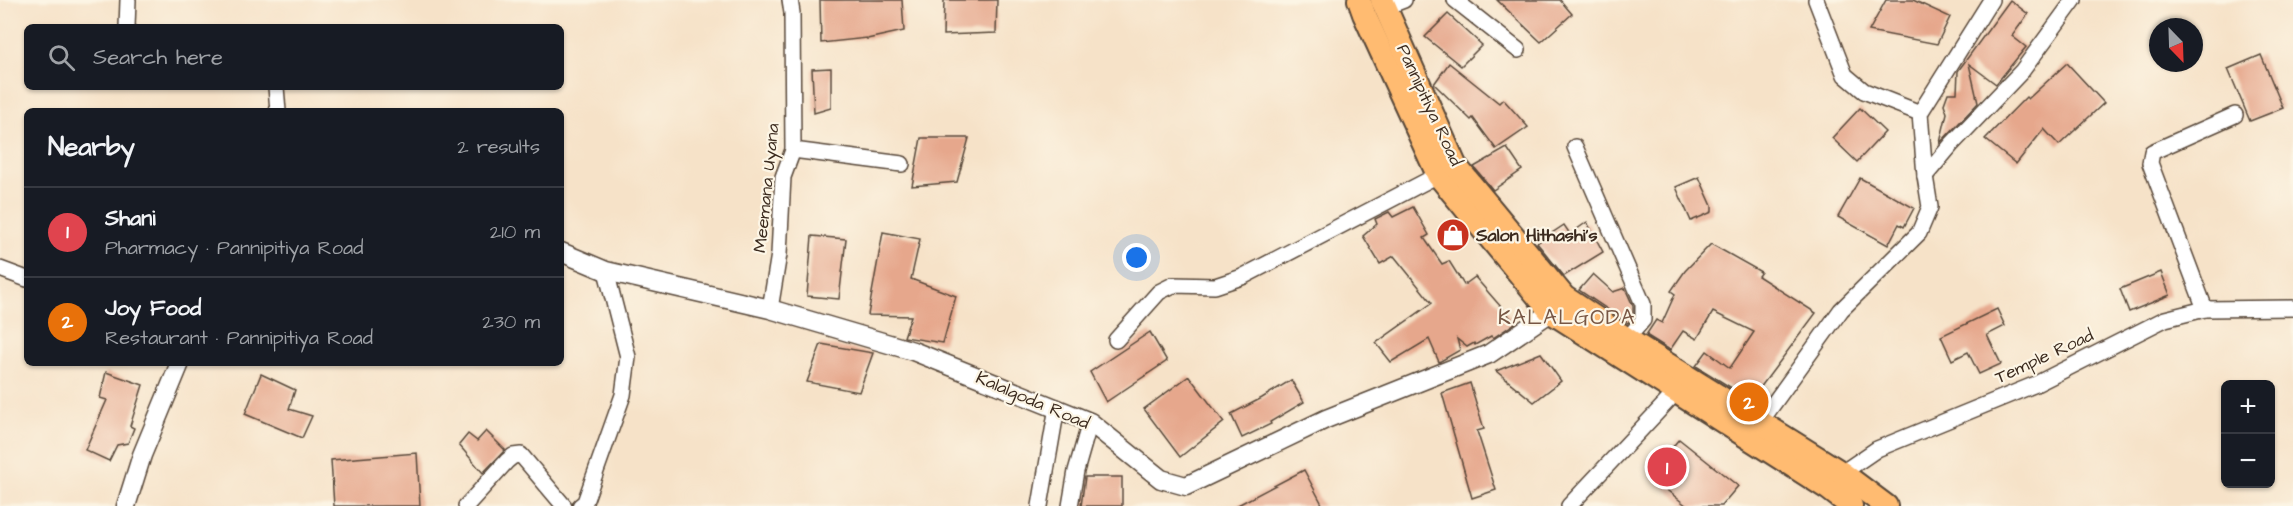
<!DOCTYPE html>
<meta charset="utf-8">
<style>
:root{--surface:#171b24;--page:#20242c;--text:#f1f3f6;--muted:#9ea1a6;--line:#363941;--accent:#c8321e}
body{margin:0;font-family:"Architects Daughter",sans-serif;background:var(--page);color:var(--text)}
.controls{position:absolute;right:18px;bottom:18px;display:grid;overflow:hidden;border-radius:9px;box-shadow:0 2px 4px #0004}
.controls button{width:54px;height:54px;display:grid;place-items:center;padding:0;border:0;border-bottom:2px solid var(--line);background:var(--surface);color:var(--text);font:30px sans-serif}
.compass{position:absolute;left:2149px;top:18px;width:54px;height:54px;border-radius:50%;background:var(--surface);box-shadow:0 2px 4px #0004;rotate:157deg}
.you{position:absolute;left:1137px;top:258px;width:21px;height:21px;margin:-15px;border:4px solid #fff;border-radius:50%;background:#1a73e8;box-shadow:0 0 0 9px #1a73e833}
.badge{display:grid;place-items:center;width:39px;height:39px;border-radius:50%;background:var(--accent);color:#fff;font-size:20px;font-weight:700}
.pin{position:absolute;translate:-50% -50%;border:3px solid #fff;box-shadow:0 2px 6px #0006}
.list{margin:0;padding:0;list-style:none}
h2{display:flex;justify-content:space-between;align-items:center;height:78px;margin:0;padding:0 24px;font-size:26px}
h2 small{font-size:20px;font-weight:400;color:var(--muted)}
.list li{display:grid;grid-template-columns:39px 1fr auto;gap:18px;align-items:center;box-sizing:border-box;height:90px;padding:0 24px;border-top:2px solid var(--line)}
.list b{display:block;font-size:22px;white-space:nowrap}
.list p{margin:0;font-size:20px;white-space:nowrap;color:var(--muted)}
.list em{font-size:20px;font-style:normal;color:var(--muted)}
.icon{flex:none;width:33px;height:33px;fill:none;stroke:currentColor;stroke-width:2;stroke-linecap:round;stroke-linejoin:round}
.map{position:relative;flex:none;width:2293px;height:506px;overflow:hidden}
.search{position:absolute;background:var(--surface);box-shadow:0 2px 4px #0004;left:24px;top:24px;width:540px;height:66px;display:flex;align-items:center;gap:15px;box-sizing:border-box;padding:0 21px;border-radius:9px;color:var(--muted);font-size:22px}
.panel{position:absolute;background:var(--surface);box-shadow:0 2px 4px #0004;left:24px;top:108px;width:540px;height:258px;border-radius:9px}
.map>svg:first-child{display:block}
.building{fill:#e6a78c}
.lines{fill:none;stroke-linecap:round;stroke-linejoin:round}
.minor-casing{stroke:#574638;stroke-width:18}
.tertiary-casing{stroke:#574638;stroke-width:21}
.primary-casing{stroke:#574638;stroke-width:26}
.minor{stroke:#fff;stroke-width:15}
.tertiary{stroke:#fff;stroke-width:18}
.primary{stroke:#ffbb71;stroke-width:22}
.labels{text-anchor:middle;stroke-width:4.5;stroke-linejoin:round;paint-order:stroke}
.street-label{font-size:18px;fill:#3b2a1e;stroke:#fcf5e5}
.poi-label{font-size:18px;font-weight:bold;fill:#3b2a1e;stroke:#fcf5e5;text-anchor:start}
.quarter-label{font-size:21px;letter-spacing:1.5px;fill:#775644;stroke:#fcf5e5}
</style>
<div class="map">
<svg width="2293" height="506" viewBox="0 0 2293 506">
<rect width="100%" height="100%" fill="#fcf5e5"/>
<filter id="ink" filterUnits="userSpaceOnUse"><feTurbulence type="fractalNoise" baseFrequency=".0167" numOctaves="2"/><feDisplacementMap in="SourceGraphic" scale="12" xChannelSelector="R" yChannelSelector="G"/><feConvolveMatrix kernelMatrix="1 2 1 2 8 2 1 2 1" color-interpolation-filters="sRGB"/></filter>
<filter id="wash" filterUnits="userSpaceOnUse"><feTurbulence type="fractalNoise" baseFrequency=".008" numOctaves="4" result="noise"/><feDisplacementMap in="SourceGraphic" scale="24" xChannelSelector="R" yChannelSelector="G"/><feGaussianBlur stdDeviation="1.35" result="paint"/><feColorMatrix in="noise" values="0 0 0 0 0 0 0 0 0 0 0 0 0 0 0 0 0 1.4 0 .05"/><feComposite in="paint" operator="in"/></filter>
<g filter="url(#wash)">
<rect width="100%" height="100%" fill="#f6e2c8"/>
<g id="blocks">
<g class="building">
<path d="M 820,0 L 902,0 L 904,31 L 867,39 L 867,38 L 821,43 Z"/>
<path d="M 944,0 L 997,0 L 996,33 L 943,35 Z"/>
<path d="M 1497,0 L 1560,0 L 1572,14 L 1541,42 Z"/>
<path d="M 1886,0 L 1913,0 L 1950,17 L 1937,44 L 1869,31 Z"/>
<path d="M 2010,0 L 2028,14 L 2012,36 L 2026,47 L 1996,84 L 1969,64 L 1978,103 L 1940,143 L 1947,113 L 1944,104 L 1948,93 L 1957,93 L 1958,71 Z"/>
<path d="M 1448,14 L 1482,45 L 1461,66 L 1425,37 Z"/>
<path d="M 2261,55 L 2283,108 L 2250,121 L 2228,69 Z"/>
<path d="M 1449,63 L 1499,103 L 1503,99 L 1528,127 L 1496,149 L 1473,118 L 1471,120 L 1434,84 Z"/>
<path d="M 2067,63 L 2104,103 L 2059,145 L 2044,129 L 2016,164 L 1985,139 L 2026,97 L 2028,99 Z"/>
<path d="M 831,68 L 831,108 L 814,113 L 812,69 Z"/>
<path d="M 1860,108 L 1885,132 L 1857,162 L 1832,138 Z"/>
<path d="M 921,138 L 969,138 L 957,182 L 912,186 Z"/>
<path d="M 1507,148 L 1522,170 L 1493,190 L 1474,167 Z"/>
<path d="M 1699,177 L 1712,206 L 1712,212 L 1691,221 L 1676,187 Z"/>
<path d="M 1860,178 L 1914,208 L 1904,227 L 1899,224 L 1888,245 L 1838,217 Z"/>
<path d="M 1413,207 L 1429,235 L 1424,238 L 1442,264 L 1449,261 L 1464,285 L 1475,277 L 1515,323 L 1493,338 L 1491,336 L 1475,345 L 1474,343 L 1467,347 L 1457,339 L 1460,350 L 1439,362 L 1429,339 L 1391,362 L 1376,343 L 1432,303 L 1394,256 L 1380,264 L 1363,236 L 1377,224 L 1375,219 L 1389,212 L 1393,217 Z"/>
<path d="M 1587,222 L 1603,252 L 1564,276 L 1537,243 L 1564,225 L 1570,234 Z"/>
<path d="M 883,232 L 920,239 L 911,279 L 956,296 L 943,343 L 904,337 L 911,316 L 868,315 Z"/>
<path d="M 812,236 L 846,239 L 839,299 L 807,296 Z"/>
<path d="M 1711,244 L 1761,272 L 1758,276 L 1816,313 L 1751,400 L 1696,366 L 1707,351 L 1730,368 L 1754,332 L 1713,312 L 1697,339 L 1683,331 L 1670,350 L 1646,335 L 1656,320 L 1662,323 L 1675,294 L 1671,291 L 1685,271 Z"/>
<path d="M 2161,272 L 2170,295 L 2129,312 L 2120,289 Z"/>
<path d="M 1593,274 L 1613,292 L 1625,288 L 1633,306 L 1633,316 L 1628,323 L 1579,290 Z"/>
<path d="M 1997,309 L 2005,326 L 1987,335 L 2001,364 L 1979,374 L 1968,352 L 1952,360 L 1941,336 Z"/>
<path d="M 1150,332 L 1167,361 L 1106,402 L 1090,372 Z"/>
<path d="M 821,344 L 873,353 L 859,392 L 807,382 Z"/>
<path d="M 1541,353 L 1561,381 L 1534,402 L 1496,371 Z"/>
<path d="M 106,372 L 143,385 L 130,426 L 134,428 L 128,443 L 117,445 L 109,461 L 85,450 L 107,400 L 100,398 Z"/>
<path d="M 261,374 L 295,390 L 289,409 L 312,416 L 302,438 L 245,414 Z"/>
<path d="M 1189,376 L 1224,422 L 1180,457 L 1144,409 Z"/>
<path d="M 1291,380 L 1304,402 L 1270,422 L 1271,424 L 1242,438 L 1231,414 L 1262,398 Z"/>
<path d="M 1470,383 L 1484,429 L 1477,431 L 1496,490 L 1472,498 L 1442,393 Z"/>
<path d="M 486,431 L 505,450 L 483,473 L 459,445 L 468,434 L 477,441 Z"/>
<path d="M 1679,439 L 1738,486 L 1721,506 L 1687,506 L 1649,476 Z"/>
<path d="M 417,453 L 420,506 L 334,506 L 331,460 Z"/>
<path d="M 1304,470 L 1323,506 L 1236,506 Z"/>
<path d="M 1085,477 L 1122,477 L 1122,506 L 1081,506 Z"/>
</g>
</g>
</g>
<g filter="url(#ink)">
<use href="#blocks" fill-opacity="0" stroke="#574638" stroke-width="1.5"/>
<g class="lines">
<g class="minor-casing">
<g id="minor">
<path d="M 1455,0 L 1518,50"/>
<path d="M 1816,0 L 1845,75 L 1864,91 L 1920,113"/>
<path d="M 1386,12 L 1396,3 L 1404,0"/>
<path d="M 127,27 L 128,0"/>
<path d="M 276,87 L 278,111"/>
<path d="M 1920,113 L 1991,0"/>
<path d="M 1575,147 L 1643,304 L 1643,320 L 1627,339"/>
<path d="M 793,150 L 902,164"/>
<path d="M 1925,176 L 1952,144 L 2022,71 L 2074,0"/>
<path d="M 0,269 L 27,279"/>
<path d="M 770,309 L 779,254 L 783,177 L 793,150 L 792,13 L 790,0"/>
<path d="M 2205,309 L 2150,163 L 2152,152 L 2235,115"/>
<path d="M 1116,340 L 1159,292 L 1173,285 L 1215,286 L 1242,277 L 1438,175"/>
<path d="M 1756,428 L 1841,310 L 1919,233 L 1930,207 L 1925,176 L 1920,113"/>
<path d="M 1838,479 L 1842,473 L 1877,449 L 2036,384 L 2165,319 L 2205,309 L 2293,308"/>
<path d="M 466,506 L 507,461 L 513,456 L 521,455 L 564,506"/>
<path d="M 580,506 L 585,502 L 623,395 L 628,357 L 606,271"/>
<path d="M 1040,506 L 1057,407"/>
<path d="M 1070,506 L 1076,471 L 1090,422"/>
<path d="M 1569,506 L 1677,391"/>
</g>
</g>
<g class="tertiary-casing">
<g id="tertiary">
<path d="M 561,252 L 606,271 L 770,309 L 913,351 L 1090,422 L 1161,479 L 1186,486 L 1326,419 L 1489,354 L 1551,312 L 1559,303"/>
<path d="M 126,506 L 142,455 L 180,363"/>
</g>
</g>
<g class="primary-casing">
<g id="primary">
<path d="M 1359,0 L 1364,14 L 1438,175 L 1551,312 L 1829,489 L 1851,506"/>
<path d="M 1382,0 L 1455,165 L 1564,297 L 1627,339 L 1842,473 L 1886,506"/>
</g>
</g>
<use href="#minor" class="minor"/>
<use href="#tertiary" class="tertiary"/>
<use href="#primary" class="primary"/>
</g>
</g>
<defs>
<g id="shop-disc" transform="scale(1.725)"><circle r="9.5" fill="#c8321e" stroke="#fcf5e5"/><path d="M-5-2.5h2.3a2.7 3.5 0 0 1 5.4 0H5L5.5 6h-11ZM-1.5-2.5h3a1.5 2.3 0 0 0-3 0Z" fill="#fff"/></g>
</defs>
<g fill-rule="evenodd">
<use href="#shop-disc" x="1453" y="235"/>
</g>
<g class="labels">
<g class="street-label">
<text transform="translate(1430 105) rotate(65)" y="6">Pannipitiya Road</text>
<text transform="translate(766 188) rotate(-84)" y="6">Meemana Uyana</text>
<text transform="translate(2044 356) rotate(-25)" y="6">Temple Road</text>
<text transform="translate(1033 400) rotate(23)" y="6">Kalalgoda Road</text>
</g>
<g class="poi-label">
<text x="1476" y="241">Salon Hithashi's</text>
</g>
<g class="quarter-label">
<text x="1567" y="324">KALALGODA</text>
</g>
</g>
</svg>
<div class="controls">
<button>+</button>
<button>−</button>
</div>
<svg class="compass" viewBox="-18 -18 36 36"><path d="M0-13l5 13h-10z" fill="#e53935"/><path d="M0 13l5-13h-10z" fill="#9ea1a6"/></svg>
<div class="you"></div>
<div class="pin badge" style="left:1667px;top:467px;background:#e0444e">1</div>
<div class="pin badge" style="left:1749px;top:402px;background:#e8710a">2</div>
<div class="search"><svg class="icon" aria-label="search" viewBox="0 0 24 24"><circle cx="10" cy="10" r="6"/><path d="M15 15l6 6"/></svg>Search here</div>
<section class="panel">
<h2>Nearby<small>2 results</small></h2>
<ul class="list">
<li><span class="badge" style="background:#e0444e">1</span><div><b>Shani</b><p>Pharmacy · Pannipitiya Road</p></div><em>210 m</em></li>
<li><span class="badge" style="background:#e8710a">2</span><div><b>Joy Food</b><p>Restaurant · Pannipitiya Road</p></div><em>230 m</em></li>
</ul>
</section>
</div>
